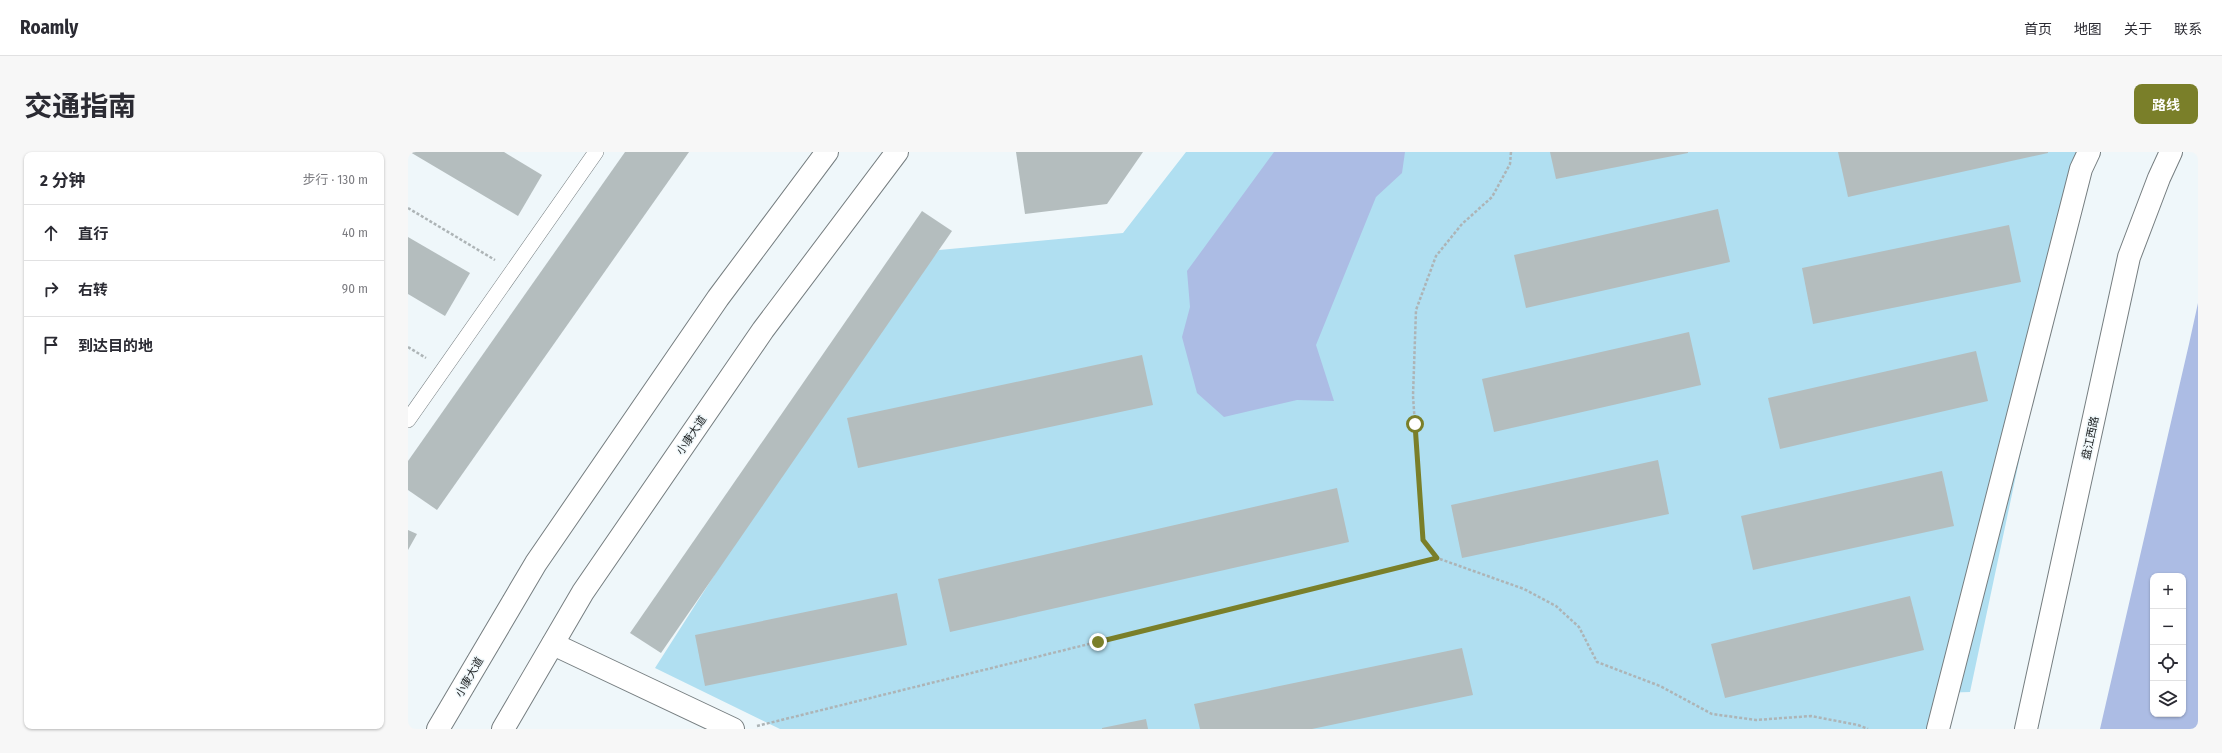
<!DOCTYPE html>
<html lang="zh">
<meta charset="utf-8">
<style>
:root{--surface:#fff;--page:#f7f7f7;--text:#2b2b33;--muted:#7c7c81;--line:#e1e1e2;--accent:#7a7f29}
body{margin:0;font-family:"Fira Sans Condensed","Noto Sans SC",sans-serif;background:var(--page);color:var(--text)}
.controls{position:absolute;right:12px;bottom:12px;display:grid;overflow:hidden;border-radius:8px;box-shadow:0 1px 3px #0004}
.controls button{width:36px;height:36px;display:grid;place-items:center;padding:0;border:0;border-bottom:1px solid var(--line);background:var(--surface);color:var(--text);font:20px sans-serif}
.stop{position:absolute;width:12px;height:12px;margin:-9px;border:3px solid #7a7f29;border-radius:50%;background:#fff}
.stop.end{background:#7a7f29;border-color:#fff;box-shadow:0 1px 4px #0008}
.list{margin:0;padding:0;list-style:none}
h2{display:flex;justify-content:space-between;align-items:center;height:52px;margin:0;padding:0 16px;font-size:17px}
h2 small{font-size:13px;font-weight:400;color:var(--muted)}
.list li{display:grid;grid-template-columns:26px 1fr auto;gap:12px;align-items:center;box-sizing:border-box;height:56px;padding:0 16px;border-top:1px solid var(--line)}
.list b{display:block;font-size:15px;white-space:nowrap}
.list em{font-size:13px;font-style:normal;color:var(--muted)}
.icon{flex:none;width:22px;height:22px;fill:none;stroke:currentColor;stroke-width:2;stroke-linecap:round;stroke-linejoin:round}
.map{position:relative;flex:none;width:1790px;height:577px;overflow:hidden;border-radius:8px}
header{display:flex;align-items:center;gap:24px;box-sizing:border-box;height:56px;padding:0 20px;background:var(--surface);border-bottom:1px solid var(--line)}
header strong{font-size:19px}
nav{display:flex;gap:22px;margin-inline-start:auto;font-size:14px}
.intro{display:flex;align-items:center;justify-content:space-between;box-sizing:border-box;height:96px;padding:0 24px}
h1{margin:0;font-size:28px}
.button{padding:10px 18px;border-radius:8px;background:var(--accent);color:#fff;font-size:14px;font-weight:700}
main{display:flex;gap:24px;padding:0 24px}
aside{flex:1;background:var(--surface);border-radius:8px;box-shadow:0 1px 3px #0004}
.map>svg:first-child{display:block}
.green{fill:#b0dff1}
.water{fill:#acbce4;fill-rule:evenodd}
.building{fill:#b4bdbe}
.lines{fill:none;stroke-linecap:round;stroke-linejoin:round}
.lane-casing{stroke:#767e80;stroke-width:16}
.street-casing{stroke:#767e80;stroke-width:24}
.secondary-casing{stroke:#767e80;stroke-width:24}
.path{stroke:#adb4b6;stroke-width:2.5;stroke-dasharray:3 2;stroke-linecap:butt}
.lane{stroke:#fff;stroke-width:15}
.street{stroke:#fff;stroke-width:22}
.secondary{stroke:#fff;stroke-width:22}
.route{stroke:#7a7f29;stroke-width:5}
.labels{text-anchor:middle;stroke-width:3;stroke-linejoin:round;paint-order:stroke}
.street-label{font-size:11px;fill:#1a1d1e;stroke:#eff7fa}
</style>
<header>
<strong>Roamly</strong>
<nav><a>首页</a><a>地图</a><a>关于</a><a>联系</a></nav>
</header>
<div class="intro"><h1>交通指南</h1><a class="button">路线</a></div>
<main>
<aside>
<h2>2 分钟<small>步行 · 130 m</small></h2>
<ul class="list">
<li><svg class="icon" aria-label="ahead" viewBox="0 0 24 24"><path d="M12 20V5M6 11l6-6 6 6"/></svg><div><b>直行</b></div><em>40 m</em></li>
<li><svg class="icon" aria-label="right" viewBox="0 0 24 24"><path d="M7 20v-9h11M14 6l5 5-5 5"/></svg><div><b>右转</b></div><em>90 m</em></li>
<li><svg class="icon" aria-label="arrive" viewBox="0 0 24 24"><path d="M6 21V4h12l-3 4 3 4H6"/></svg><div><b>到达目的地</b></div></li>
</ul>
</aside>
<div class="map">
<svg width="1790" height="577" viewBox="0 0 1790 577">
<rect width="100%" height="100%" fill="#eff7fa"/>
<path class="green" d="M 778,0 L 1681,0 L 1673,17 L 1562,540 L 1529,541 L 1521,577 L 372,577 L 247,516 L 452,195 L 531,98 L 715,81 Z"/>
<g class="water">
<path d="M 866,0 L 997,0 L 994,21 L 968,45 L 908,193 L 926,249 L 889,248 L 816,265 L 789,241 L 774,185 L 782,155 L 779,119 Z"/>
<path d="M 1790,151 L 1790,577 L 1692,577 L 1781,192 ZM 1745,424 L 1775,424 L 1775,562 L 1745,562 Z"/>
</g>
<g class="building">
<path d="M 2,0 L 96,0 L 134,23 L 110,64 Z"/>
<path d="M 217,0 L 281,0 L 29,358 L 0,338 L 0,309 Z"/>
<path d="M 608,0 L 735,0 L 699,52 L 617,62 Z"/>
<path d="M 1142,0 L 1280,0 L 1280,1 L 1148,27 Z"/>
<path d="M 1430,0 L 1640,0 L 1640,1 L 1440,45 Z"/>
<path d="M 1310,57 L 1322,110 L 1118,156 L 1106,103 Z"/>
<path d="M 514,59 L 544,79 L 253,501 L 222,481 Z"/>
<path d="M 1601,73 L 1613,130 L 1405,172 L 1394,116 Z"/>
<path d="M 0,85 L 62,121 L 37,164 L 0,142 Z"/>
<path d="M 1281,180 L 1293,233 L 1086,280 L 1074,227 Z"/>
<path d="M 1568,199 L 1580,249 L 1372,297 L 1360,246 Z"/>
<path d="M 734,203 L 745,253 L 450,316 L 439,266 Z"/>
<path d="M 1250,308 L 1261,362 L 1054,406 L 1043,353 Z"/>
<path d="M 1534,319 L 1546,374 L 1345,418 L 1333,364 Z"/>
<path d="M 929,336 L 941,390 L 542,480 L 530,427 Z"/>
<path d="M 0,378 L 9,382 L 0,398 Z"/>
<path d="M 489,441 L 499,493 L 297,534 L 287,483 Z"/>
<path d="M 1502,444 L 1516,498 L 1317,546 L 1303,492 Z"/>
<path d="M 1054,496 L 1065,543 L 904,577 L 792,577 L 786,552 Z"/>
<path d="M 738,567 L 740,577 L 694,577 L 694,576 Z"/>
</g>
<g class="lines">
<g class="lane-casing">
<path id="lane" d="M 0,268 L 188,0"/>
</g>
<g class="street-casing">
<g id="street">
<path d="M 145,492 L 325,577"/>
<path d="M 1530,577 L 1673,17 L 1681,0"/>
</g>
</g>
<g class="secondary-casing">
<g id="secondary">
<path d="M 30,577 L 128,411 L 310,146 L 419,0"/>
<path d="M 95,577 L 175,440 L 355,178 L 489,0"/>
<path d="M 1618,577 L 1721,105 L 1751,26 L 1763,0"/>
</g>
</g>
<g class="path">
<path d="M 1103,0 L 1102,12 L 1084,45 L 1054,72 L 1028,104 L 1008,158 L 1005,244 L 1015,388 L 1029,406 L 1116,437 L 1148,454 L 1171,475 L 1189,510 L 1252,534 L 1304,562 L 1348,568 L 1403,564 L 1450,573 L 1460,577"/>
<path d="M 0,56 L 87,108"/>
<path d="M 0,195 L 18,206"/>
<path d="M 349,574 L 1029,406"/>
</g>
<use href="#lane" class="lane"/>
<use href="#street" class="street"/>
<use href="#secondary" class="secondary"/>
</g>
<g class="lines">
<path class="route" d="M 690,490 L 1029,406 L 1015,388 L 1007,272"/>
</g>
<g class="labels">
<g class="street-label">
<text transform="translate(283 283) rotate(-56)" y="4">小康大道</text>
<text transform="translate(1682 286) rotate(-78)" y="4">盘江西路</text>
<text transform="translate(61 525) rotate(-60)" y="4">小康大道</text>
</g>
</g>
</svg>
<div class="controls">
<button>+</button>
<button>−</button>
<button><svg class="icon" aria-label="locate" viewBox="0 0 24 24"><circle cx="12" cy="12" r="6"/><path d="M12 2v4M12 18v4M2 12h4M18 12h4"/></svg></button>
<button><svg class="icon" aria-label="layers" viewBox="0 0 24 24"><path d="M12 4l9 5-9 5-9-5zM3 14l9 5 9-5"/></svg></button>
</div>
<div class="stop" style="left:1007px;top:272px"></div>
<div class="stop end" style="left:690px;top:490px"></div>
</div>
</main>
